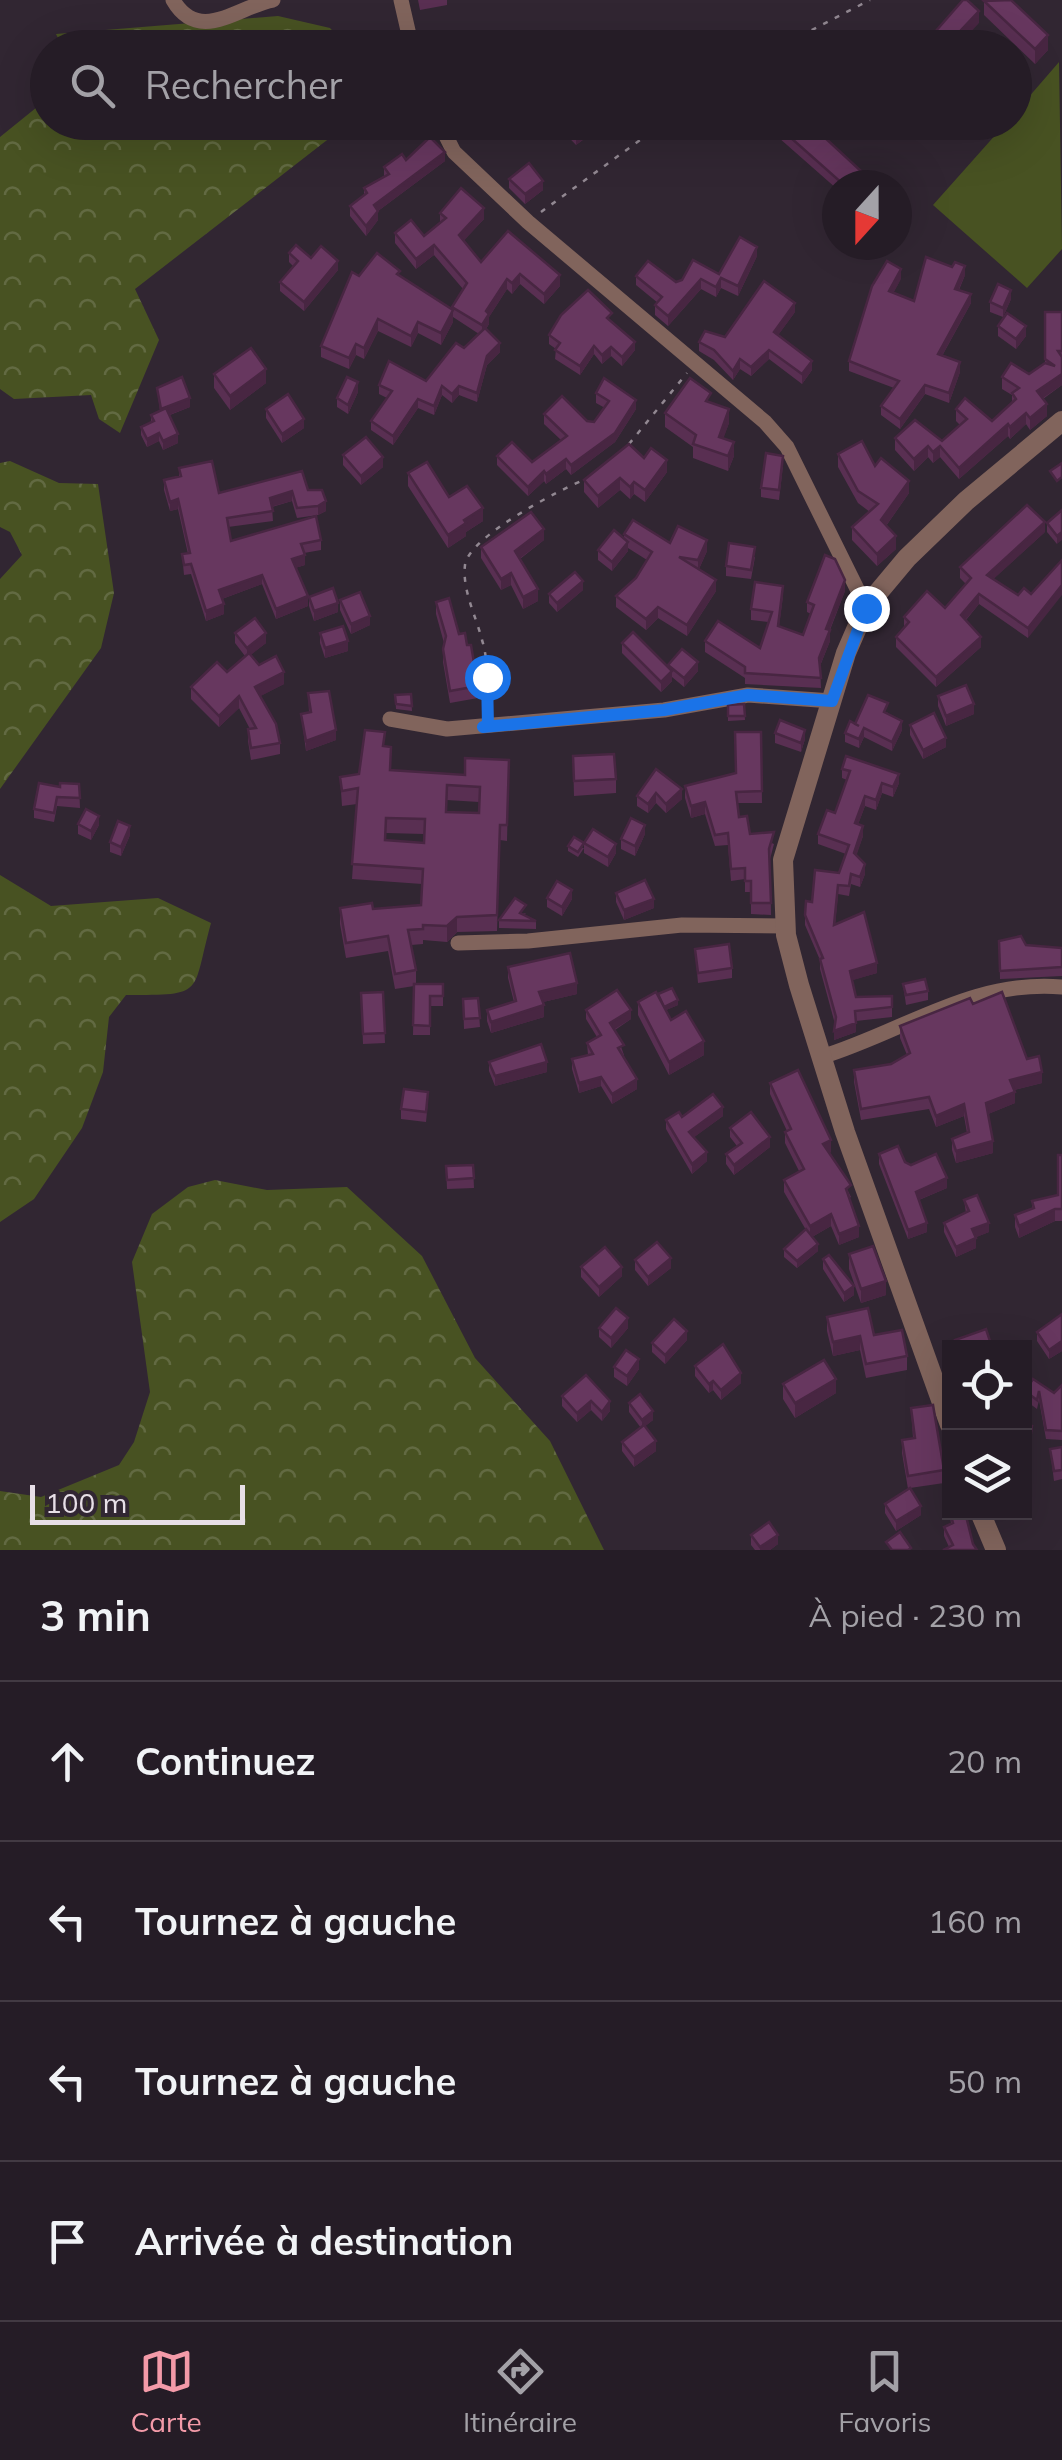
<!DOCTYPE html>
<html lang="fr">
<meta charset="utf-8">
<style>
:root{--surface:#251c26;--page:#312932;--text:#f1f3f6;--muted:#a3a1a7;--line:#423a43;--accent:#f39aa8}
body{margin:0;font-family:Mulish,sans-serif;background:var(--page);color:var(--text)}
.controls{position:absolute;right:30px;bottom:30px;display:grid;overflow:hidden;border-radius:0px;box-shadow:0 10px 40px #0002}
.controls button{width:90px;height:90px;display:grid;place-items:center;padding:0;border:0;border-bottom:2px solid var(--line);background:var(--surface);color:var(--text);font:50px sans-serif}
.compass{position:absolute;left:822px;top:170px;width:90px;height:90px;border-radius:50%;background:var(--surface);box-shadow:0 10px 40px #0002;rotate:201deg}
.scale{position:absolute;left:30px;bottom:25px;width:215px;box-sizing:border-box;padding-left:10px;border:5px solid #e7dfe7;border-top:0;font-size:28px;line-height:35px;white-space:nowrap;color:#e7dfe7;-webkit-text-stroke:8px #312632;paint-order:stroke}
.stop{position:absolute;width:30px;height:30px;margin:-22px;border:8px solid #1a73e8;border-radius:50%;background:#fff}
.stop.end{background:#1a73e8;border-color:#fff;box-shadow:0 2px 10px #0008}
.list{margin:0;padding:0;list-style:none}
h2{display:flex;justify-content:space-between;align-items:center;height:130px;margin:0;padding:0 40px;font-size:42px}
h2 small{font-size:32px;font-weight:400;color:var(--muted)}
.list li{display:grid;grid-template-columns:65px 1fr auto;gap:30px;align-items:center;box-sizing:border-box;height:160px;padding:0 40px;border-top:2px solid var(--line)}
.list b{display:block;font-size:38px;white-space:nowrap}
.list em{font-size:32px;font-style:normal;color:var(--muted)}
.icon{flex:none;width:55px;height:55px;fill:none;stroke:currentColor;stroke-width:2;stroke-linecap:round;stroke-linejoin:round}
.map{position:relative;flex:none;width:1062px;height:1550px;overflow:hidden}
.search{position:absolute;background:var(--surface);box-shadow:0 10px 40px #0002;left:30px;right:30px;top:30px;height:110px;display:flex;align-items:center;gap:25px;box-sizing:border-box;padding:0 35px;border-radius:55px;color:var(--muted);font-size:38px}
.sheet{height:770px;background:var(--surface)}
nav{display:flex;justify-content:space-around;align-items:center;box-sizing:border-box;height:140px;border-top:2px solid var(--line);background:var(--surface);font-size:28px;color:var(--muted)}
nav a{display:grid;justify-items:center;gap:5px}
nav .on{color:var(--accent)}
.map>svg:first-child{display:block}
.forest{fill:url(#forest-crowns)}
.pitch{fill:#485222}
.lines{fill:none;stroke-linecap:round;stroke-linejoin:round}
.path{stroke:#928892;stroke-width:2.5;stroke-dasharray:5 8;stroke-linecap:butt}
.minor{stroke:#81645c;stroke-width:15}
.tertiary{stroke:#81645c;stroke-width:20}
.wall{fill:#592f52;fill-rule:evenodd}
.shaded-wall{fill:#482642}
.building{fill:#67375f;stroke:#482642;stroke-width:2.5;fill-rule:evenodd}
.route{stroke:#1a73e8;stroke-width:12}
</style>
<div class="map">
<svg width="1062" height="1550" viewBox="0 0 1062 1550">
<defs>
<pattern id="forest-crowns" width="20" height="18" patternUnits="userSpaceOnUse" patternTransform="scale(2.5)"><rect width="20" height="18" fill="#485222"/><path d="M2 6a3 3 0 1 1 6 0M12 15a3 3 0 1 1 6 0" fill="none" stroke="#626a42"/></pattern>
</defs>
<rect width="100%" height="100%" fill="#312632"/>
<g class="forest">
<path d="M 278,16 L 330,28 L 347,47 L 63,48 L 56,34 Z"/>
<path d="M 47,99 L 48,122 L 349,123 L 135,289 L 159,340 L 120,433 L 99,419 L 91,395 L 14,399 L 0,389 L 0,137 Z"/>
<path d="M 10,461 L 59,483 L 98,484 L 114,593 L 101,648 L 0,789 L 0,579 L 22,555 L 10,532 L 0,527 L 0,463 Z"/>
<path d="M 0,875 L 51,906 L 158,898 L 211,923 C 191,995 207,995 126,995 L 109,1017 L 103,1072 L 82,1128 L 34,1199 L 0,1222 Z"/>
<path d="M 215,1180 L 267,1190 L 347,1187 L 422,1256 L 475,1358 L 550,1441 L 604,1550 L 0,1550 L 0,1491 L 41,1497 L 119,1465 L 134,1442 L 150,1392 L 132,1262 L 152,1214 L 188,1187 Z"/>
</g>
<path class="pitch" d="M 1059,62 L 1062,249 L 1027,288 L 933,205 L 1006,123 L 1014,122 L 1015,113 Z"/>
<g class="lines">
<g class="path">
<path d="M 777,48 L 870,0"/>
<path d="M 541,212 L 665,122"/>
<path d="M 629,444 L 687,373"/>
<path d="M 487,709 C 487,687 489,662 482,640 C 476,616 462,590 465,565 C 469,536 561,489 588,478"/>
</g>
<g class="minor">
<path d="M 173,0 C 199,45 239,6 273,0"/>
<path d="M 401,0 L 412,48"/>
<path d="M 439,122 L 454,152 L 528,222 L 765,422 L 787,447 L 866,607"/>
<path d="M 390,719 L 447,729 L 664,710 L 748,695 L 832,701"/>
<path d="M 458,943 L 528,941 L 682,925 L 786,926"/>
<path d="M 821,1057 C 903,1032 972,979 1062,987"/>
</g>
<g class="tertiary">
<path d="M 950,1425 L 845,1132 L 799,985 L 786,935 L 783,860 L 846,653 L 866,607 L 907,558 L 966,501 L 1062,421"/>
<path d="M 980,1512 L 996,1550"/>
</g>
</g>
<g class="wall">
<path d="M 418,0 L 447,0 L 447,5 L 420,10 Z"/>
<path d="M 984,1 L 1048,50 L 1035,64 L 984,15 Z"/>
<path d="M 554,122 L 616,122 L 609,127 L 606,123 L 576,145 Z"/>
<path d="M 761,122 L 808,122 L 876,185 L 837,185 L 837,189 Z"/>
<path d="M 406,160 L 445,161 L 378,211 L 378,220 L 366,236 L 350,216 L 350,206 L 364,195 L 364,188 L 384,177 L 384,167 Z"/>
<path d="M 509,179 L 543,190 L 525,204 L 509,188 Z"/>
<path d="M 440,213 L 484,219 L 463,241 L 481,262 L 560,286 L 544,304 L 520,284 L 512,294 L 507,289 L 489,317 L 489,324 L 486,329 L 500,352 L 487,365 L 477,402 L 459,395 L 452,403 L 442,395 L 434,415 L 418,408 L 393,445 L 371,430 L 371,421 L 387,398 L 379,394 L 379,385 L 426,381 L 479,334 L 453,317 L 453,322 L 441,345 L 418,333 L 411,347 L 378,331 L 364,359 L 356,355 L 349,369 L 321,357 L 321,346 L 359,276 L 400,276 L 452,310 L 452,307 L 463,289 L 434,255 L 416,269 L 395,243 L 395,233 L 424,236 L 440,223 Z"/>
<path d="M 289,253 L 311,258 L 338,270 L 304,311 L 280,291 L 280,282 L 293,266 L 289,262 Z"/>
<path d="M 757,256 L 738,296 L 721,288 L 716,297 L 701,289 L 668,326 L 655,315 L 655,305 L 658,303 L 636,285 L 636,276 L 676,282 L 719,274 Z"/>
<path d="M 965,275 L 959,290 L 971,303 L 942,356 L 960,372 L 949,403 L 925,394 L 900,429 L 881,415 L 881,406 L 894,388 L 849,371 L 849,361 L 901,279 L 893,293 L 914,301 Z"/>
<path d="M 1011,299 L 1003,317 L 990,312 L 990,302 Z"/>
<path d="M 795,312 L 778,335 L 812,370 L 802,384 L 769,359 L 751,376 L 740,369 L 733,380 L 714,360 L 699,351 L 699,342 L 725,337 Z"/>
<path d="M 1045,312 L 1062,312 L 1062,385 L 1043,399 L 1047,416 L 1030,430 L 1026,424 L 1010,439 L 1008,436 L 959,479 L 940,457 L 933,463 L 928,457 L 914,471 L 895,450 L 895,438 L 942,441 L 960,425 L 956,421 L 956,409 L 992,421 L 1012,403 L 1012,395 L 1002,389 L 1002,377 L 1029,374 L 1045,363 Z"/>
<path d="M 612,321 L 635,350 L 622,366 L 611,356 L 602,364 L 594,354 L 580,375 L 555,359 L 556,349 L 549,344 L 549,335 Z"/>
<path d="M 998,326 L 1026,336 L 1016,349 L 998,336 Z"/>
<path d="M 214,374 L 266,383 L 230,410 L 214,388 Z"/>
<path d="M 157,388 L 190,407 L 170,415 L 178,443 L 163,450 L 159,441 L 147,447 L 141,435 L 141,427 L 151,422 L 151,415 L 160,411 Z"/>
<path d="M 358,392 L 348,414 L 337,407 L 337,398 Z"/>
<path d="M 596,393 L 636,409 L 615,442 L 571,475 L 566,469 L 546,484 L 544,481 L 528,496 L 497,465 L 497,456 L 532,462 L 561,440 L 544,424 L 544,414 L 594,422 L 605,408 L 596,403 Z"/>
<path d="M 711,403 L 729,423 L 723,438 L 734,456 L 728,471 L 693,458 L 693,447 L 665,427 L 665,413 Z"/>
<path d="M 266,409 L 304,428 L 282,443 L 266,418 Z"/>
<path d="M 838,454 L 875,466 L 909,493 L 886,526 L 896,549 L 877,566 L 852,540 L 852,527 L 870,512 L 858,503 L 838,467 Z"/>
<path d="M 343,455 L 383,467 L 361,485 L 343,465 Z"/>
<path d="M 644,458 L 667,472 L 645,502 L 634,494 L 630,499 L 620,490 L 598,508 L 584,492 L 584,480 Z"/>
<path d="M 783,465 L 779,500 L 761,497 L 761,488 Z"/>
<path d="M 179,468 L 219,493 L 308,490 L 326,511 L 318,515 L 297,518 L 292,501 L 272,507 L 273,521 L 228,527 L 231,541 L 321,540 L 321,550 L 304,553 L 305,565 L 295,568 L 308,606 L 276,619 L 262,584 L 222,599 L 224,614 L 206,621 L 191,574 L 184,575 L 182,554 L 188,554 L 178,509 L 170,511 L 164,490 L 164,480 L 179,476 Z"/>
<path d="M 408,473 L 449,497 L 483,521 L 466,532 L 466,536 L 448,548 L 408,486 Z"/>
<path d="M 1062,510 L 1057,544 L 1047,532 L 1047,523 Z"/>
<path d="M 1045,532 L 993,579 L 1018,595 L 1031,594 L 1028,638 L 979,604 L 966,620 L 981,647 L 936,687 L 896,647 L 896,637 L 904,627 L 904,617 L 945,608 L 966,584 L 960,578 L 960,567 Z"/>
<path d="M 624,534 L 707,551 L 699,569 L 716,591 L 687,636 L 658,618 L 646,630 L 616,607 L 616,596 L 636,578 L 647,560 L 628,548 L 628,551 L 612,571 L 598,560 L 598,550 L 624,538 Z"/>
<path d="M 544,540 L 520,559 L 538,601 L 523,609 L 511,585 L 501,590 L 481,558 L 481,547 Z"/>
<path d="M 755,557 L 751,579 L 726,576 L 726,566 Z"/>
<path d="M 583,590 L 557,612 L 549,603 L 549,594 Z"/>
<path d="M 845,591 L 830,630 L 830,641 L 820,666 L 821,688 L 745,684 L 745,678 L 705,652 L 705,641 L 760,648 L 768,622 L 751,620 L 751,609 L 783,596 L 779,626 L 803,635 L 811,614 L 807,612 L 807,602 Z"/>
<path d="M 309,597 L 338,612 L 314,621 L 309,606 Z"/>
<path d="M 340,600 L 370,625 L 351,634 L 340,610 Z"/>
<path d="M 436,602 L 467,645 L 478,686 L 478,698 L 450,703 L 443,662 L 444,643 L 436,614 Z"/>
<path d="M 235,633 L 266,643 L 250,655 L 259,665 L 284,684 L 260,696 L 280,743 L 280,754 L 251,760 L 248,741 L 248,729 L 250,729 L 239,708 L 219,727 L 191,699 L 191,687 L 227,672 L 245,656 L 235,643 Z"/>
<path d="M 320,633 L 348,651 L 325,658 L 320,643 Z"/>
<path d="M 622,643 L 668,668 L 668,665 L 698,671 L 684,687 L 672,677 L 672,681 L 661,692 L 622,653 Z"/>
<path d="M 308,693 L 336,740 L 306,751 L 301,714 L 309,712 Z"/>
<path d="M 411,694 L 412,711 L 396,709 L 395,695 Z"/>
<path d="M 938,696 L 974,714 L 946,726 L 938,706 Z"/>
<path d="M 744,704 L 745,720 L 728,721 L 728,705 Z"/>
<path d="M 888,712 L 887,713 L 902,730 L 892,751 L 864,737 L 859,748 L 845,742 L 845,733 L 855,724 Z"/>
<path d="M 910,725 L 946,747 L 923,759 L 910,735 Z"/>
<path d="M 761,732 L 762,803 L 737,803 L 739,817 L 750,834 L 774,844 L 770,859 L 771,915 L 751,914 L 751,892 L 745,892 L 745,879 L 731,881 L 728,845 L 715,846 L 705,814 L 691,818 L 685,798 L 685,786 L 736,773 Z"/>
<path d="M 775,733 L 805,739 L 801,752 L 775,743 Z"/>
<path d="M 385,746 L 391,770 L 465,775 L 509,760 L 507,841 L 500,840 L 497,931 L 457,932 L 447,942 L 423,940 L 423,944 L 411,945 L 416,970 L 416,984 L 443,984 L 443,1006 L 430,1006 L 430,1035 L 413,1035 L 414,986 L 395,989 L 388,951 L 346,958 L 340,924 L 340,908 L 373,909 L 421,905 L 422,884 L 352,879 L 357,804 L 342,806 L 340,777 L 359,774 ZM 447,800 L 479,802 L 479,813 L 446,812 ZM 386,833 L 424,834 L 424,843 L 386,840 Z"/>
<path d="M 573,756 L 616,779 L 616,793 L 574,796 Z"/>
<path d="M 656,769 L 682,799 L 666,813 L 656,803 L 648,813 L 637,806 L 637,796 Z"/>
<path d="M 842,769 L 899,783 L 893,797 L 882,793 L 876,810 L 865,806 L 858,824 L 863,836 L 856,855 L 865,874 L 860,887 L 851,884 L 849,896 L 838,894 L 835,925 L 877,973 L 852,980 L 856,997 L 892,996 L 892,1017 L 856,1021 L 856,1032 L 834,1040 L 835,1024 L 820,969 L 820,960 L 805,925 L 805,915 L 812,902 L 839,873 L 846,854 L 818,844 L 818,834 L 835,813 L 847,780 L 842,778 Z"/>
<path d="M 79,784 L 80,808 L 57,806 L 54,822 L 34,818 L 34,809 L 60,787 Z"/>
<path d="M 78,824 L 99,825 L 91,840 L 78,834 Z"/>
<path d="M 645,834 L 635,856 L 621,849 L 621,839 Z"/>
<path d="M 130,835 L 121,856 L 110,852 L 110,842 Z"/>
<path d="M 584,843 L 616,853 L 608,867 L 584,853 Z"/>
<path d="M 568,846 L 584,848 L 578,857 L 568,851 Z"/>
<path d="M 616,893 L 654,908 L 624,920 L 616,902 Z"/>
<path d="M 547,898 L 572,899 L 562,916 L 547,907 Z"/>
<path d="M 526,913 L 524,915 L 536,921 L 536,929 L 499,928 L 499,920 Z"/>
<path d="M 999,941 L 1026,945 L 1062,948 L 1062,976 L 1000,979 Z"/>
<path d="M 695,949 L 732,968 L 732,978 L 698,983 Z"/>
<path d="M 508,967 L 577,994 L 543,1002 L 544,1017 L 491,1033 L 487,1021 L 487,1010 L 514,1002 L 508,978 Z"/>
<path d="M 903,984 L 928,991 L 928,1000 L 906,1005 Z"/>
<path d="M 383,992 L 385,1043 L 363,1044 L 361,993 Z"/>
<path d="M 658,996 L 678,1005 L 666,1010 L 671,1020 L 704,1055 L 669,1075 L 638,1015 L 638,1002 Z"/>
<path d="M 478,998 L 480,1027 L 464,1029 L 463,999 Z"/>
<path d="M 973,1004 L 1027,1059 L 1042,1083 L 1014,1090 L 1015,1103 L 988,1114 L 993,1153 L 956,1163 L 952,1150 L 952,1139 L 967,1133 L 964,1116 L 936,1127 L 929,1109 L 861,1120 L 854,1082 L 854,1070 L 891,1064 L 907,1055 L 900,1038 L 900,1026 Z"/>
<path d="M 586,1010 L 631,1019 L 615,1030 L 624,1055 L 623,1056 L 637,1089 L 612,1104 L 601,1086 L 579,1093 L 572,1069 L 572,1059 L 588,1055 L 587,1043 L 597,1037 L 586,1019 Z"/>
<path d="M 489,1062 L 547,1072 L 495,1086 L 489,1071 Z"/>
<path d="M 770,1083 L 831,1152 L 829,1153 L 851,1197 L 849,1198 L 859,1237 L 839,1245 L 831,1226 L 812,1237 L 818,1251 L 797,1268 L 784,1257 L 784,1249 L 806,1230 L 784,1192 L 784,1180 L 799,1171 L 785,1143 L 785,1132 L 787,1131 L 770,1094 Z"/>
<path d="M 428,1101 L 426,1122 L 401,1119 L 401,1109 Z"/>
<path d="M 723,1116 L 694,1137 L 707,1161 L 692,1174 L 666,1129 L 666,1120 L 682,1117 Z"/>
<path d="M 730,1128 L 770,1147 L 734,1175 L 726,1164 L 726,1154 L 737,1146 L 730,1137 Z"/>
<path d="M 879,1154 L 905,1162 L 947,1188 L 919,1200 L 927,1232 L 908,1239 L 879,1164 Z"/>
<path d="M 1062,1155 L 1062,1221 L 1055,1221 L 1019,1238 L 1015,1227 L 1015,1215 L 1032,1209 L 1032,1201 L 1058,1195 Z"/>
<path d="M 473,1165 L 474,1188 L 447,1189 L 446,1166 Z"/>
<path d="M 964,1200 L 989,1232 L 976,1237 L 976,1248 L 956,1257 L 944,1232 L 944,1223 L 966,1213 Z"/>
<path d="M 849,1254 L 886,1295 L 861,1303 L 849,1269 Z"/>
<path d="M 823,1259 L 854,1295 L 844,1302 L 823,1269 Z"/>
<path d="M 635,1260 L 671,1268 L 648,1286 L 635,1270 Z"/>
<path d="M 581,1267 L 622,1276 L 599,1297 L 581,1277 Z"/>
<path d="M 1062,1314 L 1062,1351 L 1049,1359 L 1037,1341 L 1037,1332 Z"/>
<path d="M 827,1317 L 874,1335 L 907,1356 L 907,1370 L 866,1378 L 860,1350 L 833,1356 L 827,1331 Z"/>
<path d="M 599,1328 L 628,1328 L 611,1348 L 599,1337 Z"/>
<path d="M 687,1340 L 665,1364 L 652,1352 L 652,1343 Z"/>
<path d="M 695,1366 L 741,1383 L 721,1400 L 713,1390 L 709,1393 L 695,1376 Z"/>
<path d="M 614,1367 L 639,1369 L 627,1386 L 614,1377 Z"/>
<path d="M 586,1375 L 610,1411 L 602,1421 L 591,1410 L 577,1422 L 562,1406 L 562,1396 Z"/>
<path d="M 783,1384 L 836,1393 L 795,1418 L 783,1399 Z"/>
<path d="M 1062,1385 L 1062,1440 L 1046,1439 L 1039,1400 L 1037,1409 L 1025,1400 L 1025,1391 L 1054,1393 Z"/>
<path d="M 629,1403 L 653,1420 L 645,1426 L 656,1451 L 634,1467 L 622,1451 L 622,1442 L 641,1428 L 629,1412 Z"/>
<path d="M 911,1408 L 944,1470 L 944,1483 L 910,1488 L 921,1515 L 896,1531 L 885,1513 L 885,1504 L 908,1489 L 902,1453 L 902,1440 L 913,1438 Z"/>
<path d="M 1024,1424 L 1032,1434 L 1030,1448 L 1024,1447 Z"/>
<path d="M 1062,1447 L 1062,1479 L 1054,1481 L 1050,1449 Z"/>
<path d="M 949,1509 L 973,1544 L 949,1547 L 944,1536 L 944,1527 L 951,1524 Z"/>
<path d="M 751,1535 L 778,1544 L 770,1550 L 755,1550 L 751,1545 Z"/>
</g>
<g class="shaded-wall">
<path d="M 979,11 L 979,23 L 956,48 L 944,48 Z"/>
<path d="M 1048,35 L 1048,50 L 1035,64 L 1035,49 Z"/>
<path d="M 594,122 L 606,122 L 576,145 L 576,136 Z"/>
<path d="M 445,152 L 445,161 L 378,211 L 378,220 L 366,236 L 366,226 L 374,205 Z"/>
<path d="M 543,181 L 543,190 L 525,204 L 525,194 Z"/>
<path d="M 484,208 L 484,219 L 459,246 L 459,235 Z"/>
<path d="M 905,212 L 905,222 L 897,231 L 897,220 Z"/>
<path d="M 434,245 L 434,255 L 416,269 L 416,259 Z"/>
<path d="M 757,247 L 757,256 L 738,296 L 738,286 Z"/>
<path d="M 338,261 L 338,270 L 304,311 L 304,302 Z"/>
<path d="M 965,266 L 965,275 L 955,298 L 955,289 Z"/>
<path d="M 901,269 L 901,279 L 889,301 L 889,291 Z"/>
<path d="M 520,274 L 520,284 L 512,294 L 512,283 Z"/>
<path d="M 560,275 L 560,286 L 544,304 L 544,294 Z"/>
<path d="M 721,278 L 721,288 L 716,297 L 716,287 Z"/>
<path d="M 507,279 L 507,289 L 489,317 L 489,324 L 482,335 L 482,325 L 486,311 Z"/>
<path d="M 701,279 L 701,289 L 668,326 L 668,316 Z"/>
<path d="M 1011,290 L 1011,299 L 1003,317 L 1003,308 Z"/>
<path d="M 971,294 L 971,303 L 938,363 L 938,354 Z"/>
<path d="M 795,303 L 795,312 L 774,341 L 774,332 Z"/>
<path d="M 453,310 L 453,322 L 441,345 L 441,333 Z"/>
<path d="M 378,319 L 378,331 L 364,359 L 364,348 Z"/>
<path d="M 418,322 L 418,333 L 411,347 L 411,336 Z"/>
<path d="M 1026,326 L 1026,336 L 1016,349 L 1016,339 Z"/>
<path d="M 635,342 L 635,350 L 622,366 L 622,357 Z"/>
<path d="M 500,343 L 500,352 L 487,365 L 477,402 L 477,393 L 487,356 Z"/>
<path d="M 356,344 L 356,355 L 349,369 L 349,358 Z"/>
<path d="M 594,346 L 594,354 L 580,375 L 580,366 Z"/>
<path d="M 611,347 L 611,356 L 602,364 L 602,355 Z"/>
<path d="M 769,350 L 769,359 L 751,376 L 751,367 Z"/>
<path d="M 740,359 L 740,369 L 733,380 L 733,371 Z"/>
<path d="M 812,361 L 812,370 L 802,384 L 802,374 Z"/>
<path d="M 960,362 L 960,372 L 949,403 L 949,393 Z"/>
<path d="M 266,369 L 266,383 L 230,410 L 230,396 Z"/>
<path d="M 1062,374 L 1062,385 L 1037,402 L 1037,391 Z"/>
<path d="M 358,382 L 358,392 L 348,414 L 348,405 Z"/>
<path d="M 925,385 L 925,394 L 900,429 L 900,419 Z"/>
<path d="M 442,386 L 442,395 L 434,415 L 434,406 Z"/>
<path d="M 459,386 L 459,395 L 452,403 L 452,394 Z"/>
<path d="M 190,398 L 190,407 L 161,418 L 161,409 Z"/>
<path d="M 418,399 L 418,408 L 393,445 L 393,436 Z"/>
<path d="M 636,400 L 636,409 L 615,442 L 571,475 L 571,465 Z"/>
<path d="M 1047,404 L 1047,416 L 1030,430 L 1030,418 Z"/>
<path d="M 729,409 L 729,423 L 719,451 L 719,437 Z"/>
<path d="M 1026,413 L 1026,424 L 1010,439 L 1010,427 Z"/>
<path d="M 304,419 L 304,428 L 282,443 L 282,434 Z"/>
<path d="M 1008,424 L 1008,436 L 959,479 L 959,468 Z"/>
<path d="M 159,433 L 159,441 L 147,447 L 147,439 Z"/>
<path d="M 178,434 L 178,443 L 163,450 L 163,441 Z"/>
<path d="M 734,442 L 734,456 L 728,471 L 728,456 Z"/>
<path d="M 928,446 L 928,457 L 914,471 L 914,459 Z"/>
<path d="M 940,446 L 940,457 L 933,463 L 933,452 Z"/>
<path d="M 383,457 L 383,467 L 361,485 L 361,476 Z"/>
<path d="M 566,459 L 566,469 L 546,484 L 546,474 Z"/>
<path d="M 667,460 L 667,472 L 645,502 L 645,490 Z"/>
<path d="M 544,471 L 544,481 L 528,496 L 528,487 Z"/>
<path d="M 620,478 L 620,490 L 598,508 L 598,496 Z"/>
<path d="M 909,481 L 909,493 L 881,533 L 881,520 Z"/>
<path d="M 634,482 L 634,494 L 630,499 L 630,487 Z"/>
<path d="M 292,491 L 292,501 L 270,507 L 270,498 Z"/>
<path d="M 178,499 L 178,509 L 170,511 L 170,502 Z"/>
<path d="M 326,501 L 326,511 L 318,515 L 318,506 Z"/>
<path d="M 483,508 L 483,521 L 466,532 L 466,536 L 448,548 L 448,535 L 464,520 Z"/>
<path d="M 1045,522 L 1045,532 L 987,585 L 987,575 Z"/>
<path d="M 544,529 L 544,540 L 515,562 L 515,551 Z"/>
<path d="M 1062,532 L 1062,540 L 1057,544 L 1057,536 Z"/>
<path d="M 896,536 L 896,549 L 877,566 L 877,554 Z"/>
<path d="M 707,540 L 707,551 L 698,571 L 698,560 Z"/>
<path d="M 628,542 L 628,551 L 612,571 L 612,562 Z"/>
<path d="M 305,555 L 305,565 L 292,569 L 292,559 Z"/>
<path d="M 511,573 L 511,585 L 501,590 L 501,579 Z"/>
<path d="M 262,575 L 262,584 L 219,600 L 219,590 Z"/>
<path d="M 716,580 L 716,591 L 687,636 L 687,625 Z"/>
<path d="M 845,580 L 845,591 L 826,639 L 826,629 Z"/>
<path d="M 583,581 L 583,590 L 557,612 L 557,603 Z"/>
<path d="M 1062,585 L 1062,595 L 1028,638 L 1028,628 Z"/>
<path d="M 538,589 L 538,601 L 523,609 L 523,597 Z"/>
<path d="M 979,594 L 979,604 L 961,625 L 961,615 Z"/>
<path d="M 308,596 L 308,606 L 276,619 L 276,609 Z"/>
<path d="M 338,603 L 338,612 L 314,621 L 314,611 Z"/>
<path d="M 224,604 L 224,614 L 206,621 L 206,611 Z"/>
<path d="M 658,607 L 658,618 L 646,630 L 646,619 Z"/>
<path d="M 370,616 L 370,625 L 351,634 L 351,624 Z"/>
<path d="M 830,630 L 830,641 L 819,668 L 819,658 Z"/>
<path d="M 266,633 L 266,643 L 247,658 L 247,648 Z"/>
<path d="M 981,637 L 981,647 L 936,687 L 936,677 Z"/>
<path d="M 348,641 L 348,651 L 325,658 L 325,648 Z"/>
<path d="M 698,662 L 698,671 L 684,687 L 684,678 Z"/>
<path d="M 672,671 L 672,681 L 661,692 L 661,682 Z"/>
<path d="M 284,672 L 284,684 L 255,699 L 255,687 Z"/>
<path d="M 239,696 L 239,708 L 219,727 L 219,716 Z"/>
<path d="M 974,704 L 974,714 L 946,726 L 946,716 Z"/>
<path d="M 902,721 L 902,730 L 892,751 L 892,742 Z"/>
<path d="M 864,728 L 864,737 L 859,748 L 859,739 Z"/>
<path d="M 336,730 L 336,740 L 306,751 L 306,741 Z"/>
<path d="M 805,730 L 805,739 L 801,752 L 801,743 Z"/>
<path d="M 946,738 L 946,747 L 923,759 L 923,750 Z"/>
<path d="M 899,774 L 899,783 L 893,797 L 893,787 Z"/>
<path d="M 882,783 L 882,793 L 876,810 L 876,800 Z"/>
<path d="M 682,789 L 682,799 L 666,813 L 666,804 Z"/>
<path d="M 656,793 L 656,803 L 648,813 L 648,804 Z"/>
<path d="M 865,796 L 865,806 L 855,833 L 855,823 Z"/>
<path d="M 705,802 L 705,814 L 691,818 L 691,806 Z"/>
<path d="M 99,816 L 99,825 L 91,840 L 91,831 Z"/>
<path d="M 645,825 L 645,834 L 635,856 L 635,846 Z"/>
<path d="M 130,826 L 130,835 L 121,856 L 121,847 Z"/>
<path d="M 863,826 L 863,836 L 854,863 L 854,853 Z"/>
<path d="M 616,844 L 616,853 L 608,867 L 608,857 Z"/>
<path d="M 865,864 L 865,874 L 860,887 L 860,877 Z"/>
<path d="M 572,890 L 572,899 L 562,916 L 562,907 Z"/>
<path d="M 654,899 L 654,908 L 624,920 L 624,910 Z"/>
<path d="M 457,917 L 457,932 L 447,942 L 447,926 Z"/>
<path d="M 877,963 L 877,973 L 850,981 L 850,971 Z"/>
<path d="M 577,983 L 577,994 L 539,1003 L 539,992 Z"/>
<path d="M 678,1000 L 678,1005 L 664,1011 L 664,1007 Z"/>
<path d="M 544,1005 L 544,1017 L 491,1033 L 491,1022 Z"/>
<path d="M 631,1010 L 631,1019 L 610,1032 L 610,1023 Z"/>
<path d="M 856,1023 L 856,1032 L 834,1040 L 834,1031 Z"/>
<path d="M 704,1041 L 704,1055 L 669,1075 L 669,1062 Z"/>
<path d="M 547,1062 L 547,1072 L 495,1086 L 495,1076 Z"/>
<path d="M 1042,1072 L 1042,1083 L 1010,1091 L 1010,1080 Z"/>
<path d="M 601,1077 L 601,1086 L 579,1093 L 579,1083 Z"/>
<path d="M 637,1079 L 637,1089 L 612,1104 L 612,1094 Z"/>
<path d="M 1015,1092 L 1015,1103 L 986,1115 L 986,1103 Z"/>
<path d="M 964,1104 L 964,1116 L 936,1127 L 936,1116 Z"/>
<path d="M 723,1107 L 723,1116 L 689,1141 L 689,1132 Z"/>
<path d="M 770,1137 L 770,1147 L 734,1175 L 734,1165 Z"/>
<path d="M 831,1140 L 831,1152 L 823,1156 L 823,1144 Z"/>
<path d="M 993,1141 L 993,1153 L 956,1163 L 956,1151 Z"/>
<path d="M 707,1152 L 707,1161 L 692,1174 L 692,1164 Z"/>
<path d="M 947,1178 L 947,1188 L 916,1201 L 916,1192 Z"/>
<path d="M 1055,1209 L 1055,1221 L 1019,1238 L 1019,1226 Z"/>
<path d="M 831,1214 L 831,1226 L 810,1238 L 810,1226 Z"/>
<path d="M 927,1223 L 927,1232 L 908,1239 L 908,1230 Z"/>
<path d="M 989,1223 L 989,1232 L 972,1239 L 972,1229 Z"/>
<path d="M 859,1226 L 859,1237 L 839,1245 L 839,1234 Z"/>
<path d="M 976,1238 L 976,1248 L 956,1257 L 956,1247 Z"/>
<path d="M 818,1244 L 818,1251 L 797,1268 L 797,1261 Z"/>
<path d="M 671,1258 L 671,1268 L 648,1286 L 648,1277 Z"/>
<path d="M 622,1267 L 622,1276 L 599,1297 L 599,1287 Z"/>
<path d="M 886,1281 L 886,1295 L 861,1303 L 861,1289 Z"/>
<path d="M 854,1286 L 854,1295 L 844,1302 L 844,1293 Z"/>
<path d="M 628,1318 L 628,1328 L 611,1348 L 611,1338 Z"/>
<path d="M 687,1331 L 687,1340 L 665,1364 L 665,1355 Z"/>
<path d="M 860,1336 L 860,1350 L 833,1356 L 833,1342 Z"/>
<path d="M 1062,1341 L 1062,1351 L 1049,1359 L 1049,1350 Z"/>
<path d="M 639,1359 L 639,1369 L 627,1386 L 627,1376 Z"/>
<path d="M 741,1373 L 741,1383 L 721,1400 L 721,1390 Z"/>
<path d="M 836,1379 L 836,1393 L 795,1418 L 795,1403 Z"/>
<path d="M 713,1381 L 713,1390 L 709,1393 L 709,1384 Z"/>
<path d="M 591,1401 L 591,1410 L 577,1422 L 577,1413 Z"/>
<path d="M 610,1401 L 610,1411 L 602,1421 L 602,1412 Z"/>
<path d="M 653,1411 L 653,1420 L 642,1429 L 642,1420 Z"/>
<path d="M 656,1441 L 656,1451 L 634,1467 L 634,1457 Z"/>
<path d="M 921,1506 L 921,1515 L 896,1531 L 896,1521 Z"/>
<path d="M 778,1535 L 778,1544 L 770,1550 L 760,1550 L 760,1547 Z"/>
</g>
<g class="building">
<path d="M 963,0 L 967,0 L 979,11 L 944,48 L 921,48 Z"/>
<path d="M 1011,0 L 1048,35 L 1035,49 L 984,1 Z"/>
<path d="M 563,122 L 594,122 L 576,136 Z"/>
<path d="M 773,122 L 808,122 L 876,185 L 844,185 Z"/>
<path d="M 430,137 L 445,152 L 374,205 L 378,211 L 366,226 L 350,206 L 367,193 L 364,188 L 389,174 L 384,167 L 402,154 L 406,160 Z"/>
<path d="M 529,163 L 543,181 L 525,194 L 509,179 Z"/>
<path d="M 461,188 L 484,208 L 459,235 L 481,262 L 508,231 L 560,275 L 544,294 L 520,274 L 512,283 L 507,279 L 486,311 L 489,314 L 482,325 L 452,307 L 467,283 L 434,245 L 416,259 L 395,233 L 411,220 L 424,236 L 446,218 L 440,213 Z"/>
<path d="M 897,204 L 905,212 L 897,220 Z"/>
<path d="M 740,237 L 757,247 L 738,286 L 721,278 L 716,287 L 701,279 L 668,316 L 655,305 L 662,297 L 636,276 L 648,261 L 676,282 L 682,280 L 693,260 L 719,274 Z"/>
<path d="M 296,245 L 311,258 L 321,246 L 338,261 L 304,302 L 280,282 L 298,261 L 289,253 Z"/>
<path d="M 377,253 L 400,271 L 397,274 L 453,310 L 441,333 L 418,322 L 411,336 L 378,319 L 364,348 L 356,344 L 349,358 L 321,346 L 352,272 L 359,276 Z"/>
<path d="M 926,257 L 952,267 L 955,262 L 965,266 L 955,289 L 971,294 L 938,354 L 960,362 L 949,393 L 925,385 L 900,419 L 881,406 L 899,381 L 849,361 L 872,286 L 887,261 L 901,269 L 889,291 L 914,301 Z"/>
<path d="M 764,281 L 795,303 L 774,332 L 812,361 L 802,374 L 769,350 L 751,367 L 740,359 L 733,371 L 714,350 L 699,342 L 705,331 L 725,337 Z"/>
<path d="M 998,284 L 1011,290 L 1003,308 L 990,302 Z"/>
<path d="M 588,290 L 612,313 L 607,318 L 635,342 L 622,357 L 611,347 L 602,355 L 594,346 L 580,366 L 555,350 L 560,343 L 549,335 L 561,315 Z"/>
<path d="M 1045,312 L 1062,312 L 1062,351 L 1058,351 L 1062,357 L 1062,374 L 1037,391 L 1047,404 L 1030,418 L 1026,413 L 1010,427 L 1008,424 L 959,468 L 940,446 L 933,452 L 928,446 L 914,459 L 895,438 L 915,420 L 942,441 L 967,419 L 956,409 L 965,398 L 992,421 L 1016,399 L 1012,393 L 1019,388 L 1002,377 L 1011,363 L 1029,374 L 1045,363 L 1055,366 L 1045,359 Z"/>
<path d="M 1007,313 L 1026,326 L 1016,339 L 998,326 Z"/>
<path d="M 485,328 L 500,343 L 487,356 L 477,393 L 459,386 L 452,394 L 442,386 L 434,406 L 418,399 L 393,436 L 371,421 L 392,391 L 379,385 L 389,361 L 426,381 L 456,343 L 464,348 Z"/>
<path d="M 251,348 L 266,369 L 230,396 L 214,374 Z"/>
<path d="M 182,377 L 190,398 L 161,409 L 157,388 Z"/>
<path d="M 347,377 L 358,382 L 348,405 L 337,398 Z"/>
<path d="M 604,378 L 636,400 L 615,433 L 571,465 L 566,459 L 546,474 L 544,471 L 528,487 L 497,456 L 512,442 L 532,462 L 567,436 L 544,414 L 562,396 L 587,421 L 594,422 L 609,401 L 596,393 Z"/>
<path d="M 690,378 L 711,393 L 706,401 L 729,409 L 719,437 L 734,442 L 728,456 L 693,444 L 696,435 L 665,413 Z"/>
<path d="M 288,394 L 304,419 L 282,434 L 266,409 Z"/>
<path d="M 166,408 L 178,434 L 163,441 L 159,433 L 147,439 L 141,427 L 154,421 L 151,415 Z"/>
<path d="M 366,437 L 383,457 L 361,476 L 343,455 Z"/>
<path d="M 862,441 L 875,466 L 881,458 L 909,481 L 881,520 L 896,536 L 877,554 L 852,527 L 878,504 L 858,491 L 838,454 Z"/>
<path d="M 629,444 L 644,458 L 651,448 L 667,460 L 645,490 L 634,482 L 630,487 L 620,478 L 598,496 L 584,480 Z"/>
<path d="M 766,453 L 783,456 L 779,490 L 761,488 Z"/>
<path d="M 212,461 L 219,493 L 302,471 L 308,490 L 322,490 L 326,501 L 318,506 L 297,508 L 292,491 L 270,498 L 273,511 L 227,518 L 231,541 L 316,516 L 321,540 L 301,544 L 305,555 L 292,559 L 308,596 L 276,609 L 262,575 L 219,590 L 224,604 L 206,611 L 191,564 L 184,565 L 182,554 L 190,553 L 178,499 L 170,502 L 164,480 L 181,476 L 179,468 Z"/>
<path d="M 427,462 L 449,497 L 467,486 L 483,508 L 464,520 L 466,523 L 448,535 L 408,473 Z"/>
<path d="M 1062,463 L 1062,477 L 1057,481 L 1050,471 Z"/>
<path d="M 1027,505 L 1045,522 L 987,575 L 1018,595 L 1024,588 L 1031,594 L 1062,560 L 1062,585 L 1028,628 L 979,594 L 961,615 L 981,637 L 936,677 L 896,637 L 909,622 L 904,617 L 927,591 L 945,608 L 971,578 L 960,567 Z"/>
<path d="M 1062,510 L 1062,532 L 1057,536 L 1047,523 Z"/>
<path d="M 531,512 L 544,529 L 515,551 L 538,589 L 523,597 L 511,573 L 501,579 L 481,547 Z"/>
<path d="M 633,520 L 670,543 L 678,526 L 707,540 L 698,560 L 679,557 L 716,580 L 687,625 L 658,607 L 646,619 L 616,596 L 636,578 L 652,552 L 624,534 Z"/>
<path d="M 614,530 L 628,542 L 612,562 L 598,550 Z"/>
<path d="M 729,543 L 755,547 L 751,570 L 726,566 Z"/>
<path d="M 825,555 L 835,559 L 845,580 L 826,629 L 830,630 L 819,658 L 821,678 L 745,673 L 745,667 L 705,641 L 718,621 L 760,648 L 772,612 L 751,609 L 755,582 L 783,586 L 778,626 L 803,635 L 814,605 L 807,602 Z"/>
<path d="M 575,572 L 583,581 L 557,603 L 549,594 Z"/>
<path d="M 333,588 L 338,603 L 314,611 L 309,597 Z"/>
<path d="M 360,592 L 370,616 L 351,624 L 340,600 Z"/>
<path d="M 449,598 L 459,634 L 465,633 L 467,645 L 471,645 L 478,686 L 450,691 L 443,649 L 446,636 L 436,602 Z"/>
<path d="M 255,618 L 266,633 L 247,648 L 235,633 Z"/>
<path d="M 343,626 L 348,641 L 325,648 L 320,633 Z"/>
<path d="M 633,632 L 672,671 L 661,682 L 622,643 Z"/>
<path d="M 682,649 L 698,662 L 684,678 L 668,665 Z"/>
<path d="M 249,653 L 259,665 L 276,656 L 284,672 L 255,687 L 276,724 L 280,743 L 251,748 L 248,729 L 256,728 L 239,696 L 219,716 L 191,687 L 217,662 L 227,672 Z"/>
<path d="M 966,685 L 974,704 L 946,716 L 938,696 Z"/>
<path d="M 329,691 L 336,730 L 306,741 L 301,714 L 311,712 L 308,693 Z"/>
<path d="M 411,694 L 412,706 L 396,704 L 395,695 Z"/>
<path d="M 868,695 L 888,703 L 884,712 L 902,721 L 892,742 L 864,728 L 859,739 L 845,733 L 850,721 L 859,726 L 855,724 Z"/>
<path d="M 744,704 L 745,716 L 728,716 L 728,705 Z"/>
<path d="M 934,713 L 946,738 L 923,750 L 910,725 Z"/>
<path d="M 780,720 L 805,730 L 801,743 L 775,733 Z"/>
<path d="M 365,730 L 385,732 L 383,746 L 391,747 L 390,770 L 465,775 L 465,758 L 509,760 L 507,825 L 500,825 L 497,915 L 457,917 L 447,926 L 423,925 L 423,929 L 408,930 L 416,970 L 395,974 L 388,936 L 346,943 L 340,908 L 372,903 L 373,909 L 421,905 L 423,869 L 352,864 L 358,788 L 342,791 L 340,777 L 359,774 ZM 447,785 L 480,787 L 479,813 L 446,812 ZM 386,818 L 425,819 L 424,843 L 385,840 Z"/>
<path d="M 735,732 L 761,732 L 762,791 L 736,792 L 739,817 L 747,816 L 750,834 L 774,832 L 769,849 L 771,903 L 751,903 L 751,881 L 745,881 L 745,868 L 731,869 L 728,833 L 715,835 L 705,802 L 691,806 L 685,786 L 736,773 Z"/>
<path d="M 614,754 L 616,779 L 574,781 L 573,756 Z"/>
<path d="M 846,756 L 899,774 L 893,787 L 882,783 L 876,800 L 865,796 L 855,823 L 863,826 L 854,853 L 865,864 L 860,877 L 851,874 L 849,886 L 838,885 L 834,925 L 864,912 L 877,963 L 850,971 L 856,997 L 892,996 L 892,1007 L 855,1011 L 856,1023 L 834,1031 L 836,1017 L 820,959 L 823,958 L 805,915 L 806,901 L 812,902 L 815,870 L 839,873 L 849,845 L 818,834 L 827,810 L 835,813 L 850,771 L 842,769 Z"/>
<path d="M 656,769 L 682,789 L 666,804 L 656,793 L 648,804 L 637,796 Z"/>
<path d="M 39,783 L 60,787 L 60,783 L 79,784 L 80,798 L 57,797 L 54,813 L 34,809 Z"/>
<path d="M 86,809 L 99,816 L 91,831 L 78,824 Z"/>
<path d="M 631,818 L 645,825 L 635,846 L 621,839 Z"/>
<path d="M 118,821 L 130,826 L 121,847 L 110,842 Z"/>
<path d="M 593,829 L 616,844 L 608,857 L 584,843 Z"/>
<path d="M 574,837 L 584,843 L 578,852 L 568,846 Z"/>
<path d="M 645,880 L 654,899 L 624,910 L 616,893 Z"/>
<path d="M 557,881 L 572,890 L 562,907 L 547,898 Z"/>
<path d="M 515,898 L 526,905 L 520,913 L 536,921 L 499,920 Z"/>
<path d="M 1021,936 L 1026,945 L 1062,948 L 1062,967 L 1000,971 L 999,941 Z"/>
<path d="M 729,944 L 732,968 L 698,973 L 695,949 Z"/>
<path d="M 570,953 L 577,983 L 539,992 L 544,1005 L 491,1022 L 487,1010 L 516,1001 L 508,967 Z"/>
<path d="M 925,979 L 928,991 L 906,995 L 903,984 Z"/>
<path d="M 414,984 L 443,984 L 443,996 L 430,996 L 430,1026 L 413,1025 Z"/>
<path d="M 672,988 L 678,1000 L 664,1007 L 658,994 Z"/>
<path d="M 617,990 L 631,1010 L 610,1023 L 624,1045 L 618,1048 L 637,1079 L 612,1094 L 601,1077 L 579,1083 L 572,1059 L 593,1054 L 587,1043 L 601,1035 L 586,1010 Z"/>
<path d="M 383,992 L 385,1033 L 363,1034 L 361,993 Z"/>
<path d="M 656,992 L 671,1020 L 686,1011 L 704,1041 L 669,1062 L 638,1002 Z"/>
<path d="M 1002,992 L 1027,1059 L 1039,1056 L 1042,1072 L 1010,1080 L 1015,1092 L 986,1103 L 993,1141 L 956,1151 L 952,1139 L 969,1132 L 964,1104 L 936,1116 L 929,1097 L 861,1109 L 854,1070 L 891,1064 L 910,1053 L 900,1026 L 970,998 L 973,1004 Z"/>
<path d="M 478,998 L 480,1018 L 464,1019 L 463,999 Z"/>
<path d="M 541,1044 L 547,1062 L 495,1076 L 489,1062 Z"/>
<path d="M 798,1070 L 831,1140 L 823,1144 L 851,1185 L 846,1189 L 859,1226 L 839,1234 L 831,1214 L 810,1226 L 784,1180 L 804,1169 L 785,1132 L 791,1129 L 770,1083 Z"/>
<path d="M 404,1089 L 428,1092 L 426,1112 L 401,1109 Z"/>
<path d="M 713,1094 L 723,1107 L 689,1132 L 707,1152 L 692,1164 L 666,1120 L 679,1112 L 682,1117 Z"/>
<path d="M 751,1112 L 770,1137 L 734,1165 L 726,1154 L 742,1143 L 730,1128 Z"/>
<path d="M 898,1146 L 905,1162 L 911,1165 L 936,1154 L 947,1178 L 916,1192 L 927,1223 L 908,1230 L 879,1154 Z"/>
<path d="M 1058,1155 L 1062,1155 L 1062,1209 L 1055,1209 L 1019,1226 L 1015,1215 L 1034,1208 L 1032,1201 L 1058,1195 Z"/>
<path d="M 473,1165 L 474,1178 L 447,1180 L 446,1166 Z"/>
<path d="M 977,1195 L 989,1223 L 972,1229 L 976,1238 L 956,1247 L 944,1223 L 969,1211 L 964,1200 Z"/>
<path d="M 806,1229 L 818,1244 L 797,1261 L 784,1249 Z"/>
<path d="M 657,1242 L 671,1258 L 648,1277 L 635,1260 Z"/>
<path d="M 873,1246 L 886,1281 L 861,1289 L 849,1254 Z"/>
<path d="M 605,1247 L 622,1267 L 599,1287 L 581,1267 Z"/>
<path d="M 829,1255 L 854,1286 L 844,1293 L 823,1259 Z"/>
<path d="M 616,1308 L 628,1318 L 611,1338 L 599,1328 Z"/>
<path d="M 868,1308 L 874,1335 L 902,1330 L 907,1356 L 866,1364 L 860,1336 L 833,1342 L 827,1317 Z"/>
<path d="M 1062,1314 L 1062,1341 L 1049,1350 L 1037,1332 Z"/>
<path d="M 674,1319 L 687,1331 L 665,1355 L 652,1343 Z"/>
<path d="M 986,1329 L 991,1344 L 981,1348 L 958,1348 L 955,1340 Z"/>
<path d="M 723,1344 L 741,1373 L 721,1390 L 713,1381 L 709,1384 L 695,1366 Z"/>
<path d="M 626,1350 L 639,1359 L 627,1376 L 614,1367 Z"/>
<path d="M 824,1360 L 836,1379 L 795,1403 L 783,1384 Z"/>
<path d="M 586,1375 L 610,1401 L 602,1412 L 591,1401 L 577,1413 L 562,1396 Z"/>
<path d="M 1033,1379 L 1054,1393 L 1062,1385 L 1062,1431 L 1046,1430 L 1039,1391 L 1037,1400 L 1025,1391 Z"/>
<path d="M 640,1394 L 653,1411 L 642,1420 L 629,1403 Z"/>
<path d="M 933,1405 L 944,1470 L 908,1476 L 902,1440 L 915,1438 L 911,1408 Z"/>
<path d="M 1024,1424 L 1032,1426 L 1030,1440 L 1024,1439 Z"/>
<path d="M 644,1425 L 656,1441 L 634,1457 L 622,1442 Z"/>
<path d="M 1062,1447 L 1062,1470 L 1054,1471 L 1050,1449 Z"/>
<path d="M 910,1488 L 921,1506 L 896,1521 L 885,1504 Z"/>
<path d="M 950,1512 L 965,1512 L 973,1544 L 977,1550 L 943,1550 L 953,1545 L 944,1527 L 953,1523 Z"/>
<path d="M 769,1522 L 778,1535 L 760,1547 L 751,1535 Z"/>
<path d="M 900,1532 L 911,1548 L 908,1550 L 892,1550 L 886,1542 Z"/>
</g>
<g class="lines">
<path class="route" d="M 487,677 L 488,726 L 483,727 L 664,710 L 748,695 L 832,701 L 866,608"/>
</g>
</svg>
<div class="controls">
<button><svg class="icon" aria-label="locate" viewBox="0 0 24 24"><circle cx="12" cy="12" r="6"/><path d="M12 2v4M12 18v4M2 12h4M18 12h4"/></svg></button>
<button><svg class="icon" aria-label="layers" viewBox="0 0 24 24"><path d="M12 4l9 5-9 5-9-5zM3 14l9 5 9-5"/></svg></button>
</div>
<svg class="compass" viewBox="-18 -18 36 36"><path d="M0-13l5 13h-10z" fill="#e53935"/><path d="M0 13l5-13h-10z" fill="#a3a1a7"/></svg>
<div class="scale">100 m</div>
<div class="stop" style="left:487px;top:677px"></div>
<div class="stop end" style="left:866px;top:608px"></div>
<div class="search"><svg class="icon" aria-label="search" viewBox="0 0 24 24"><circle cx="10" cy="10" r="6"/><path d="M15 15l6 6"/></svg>Rechercher</div>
</div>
<section class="sheet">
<h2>3 min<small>À pied · 230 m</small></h2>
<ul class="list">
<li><svg class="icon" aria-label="ahead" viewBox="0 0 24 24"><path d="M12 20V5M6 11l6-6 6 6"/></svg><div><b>Continuez</b></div><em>20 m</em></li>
<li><svg class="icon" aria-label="left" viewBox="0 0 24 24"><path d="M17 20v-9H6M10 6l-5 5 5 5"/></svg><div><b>Tournez à gauche</b></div><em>160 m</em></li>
<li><svg class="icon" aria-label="left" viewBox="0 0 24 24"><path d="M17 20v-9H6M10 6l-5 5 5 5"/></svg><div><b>Tournez à gauche</b></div><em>50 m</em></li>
<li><svg class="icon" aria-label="arrive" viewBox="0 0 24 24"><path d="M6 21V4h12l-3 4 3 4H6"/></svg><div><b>Arrivée à destination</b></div></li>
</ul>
</section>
<nav>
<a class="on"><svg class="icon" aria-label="map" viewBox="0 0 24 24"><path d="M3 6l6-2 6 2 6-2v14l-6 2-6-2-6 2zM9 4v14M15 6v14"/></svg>Carte</a>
<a><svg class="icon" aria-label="directions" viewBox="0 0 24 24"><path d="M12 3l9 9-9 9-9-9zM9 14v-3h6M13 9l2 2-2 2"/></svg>Itinéraire</a>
<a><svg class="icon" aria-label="saved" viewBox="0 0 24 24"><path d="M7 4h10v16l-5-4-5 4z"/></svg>Favoris</a>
</nav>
